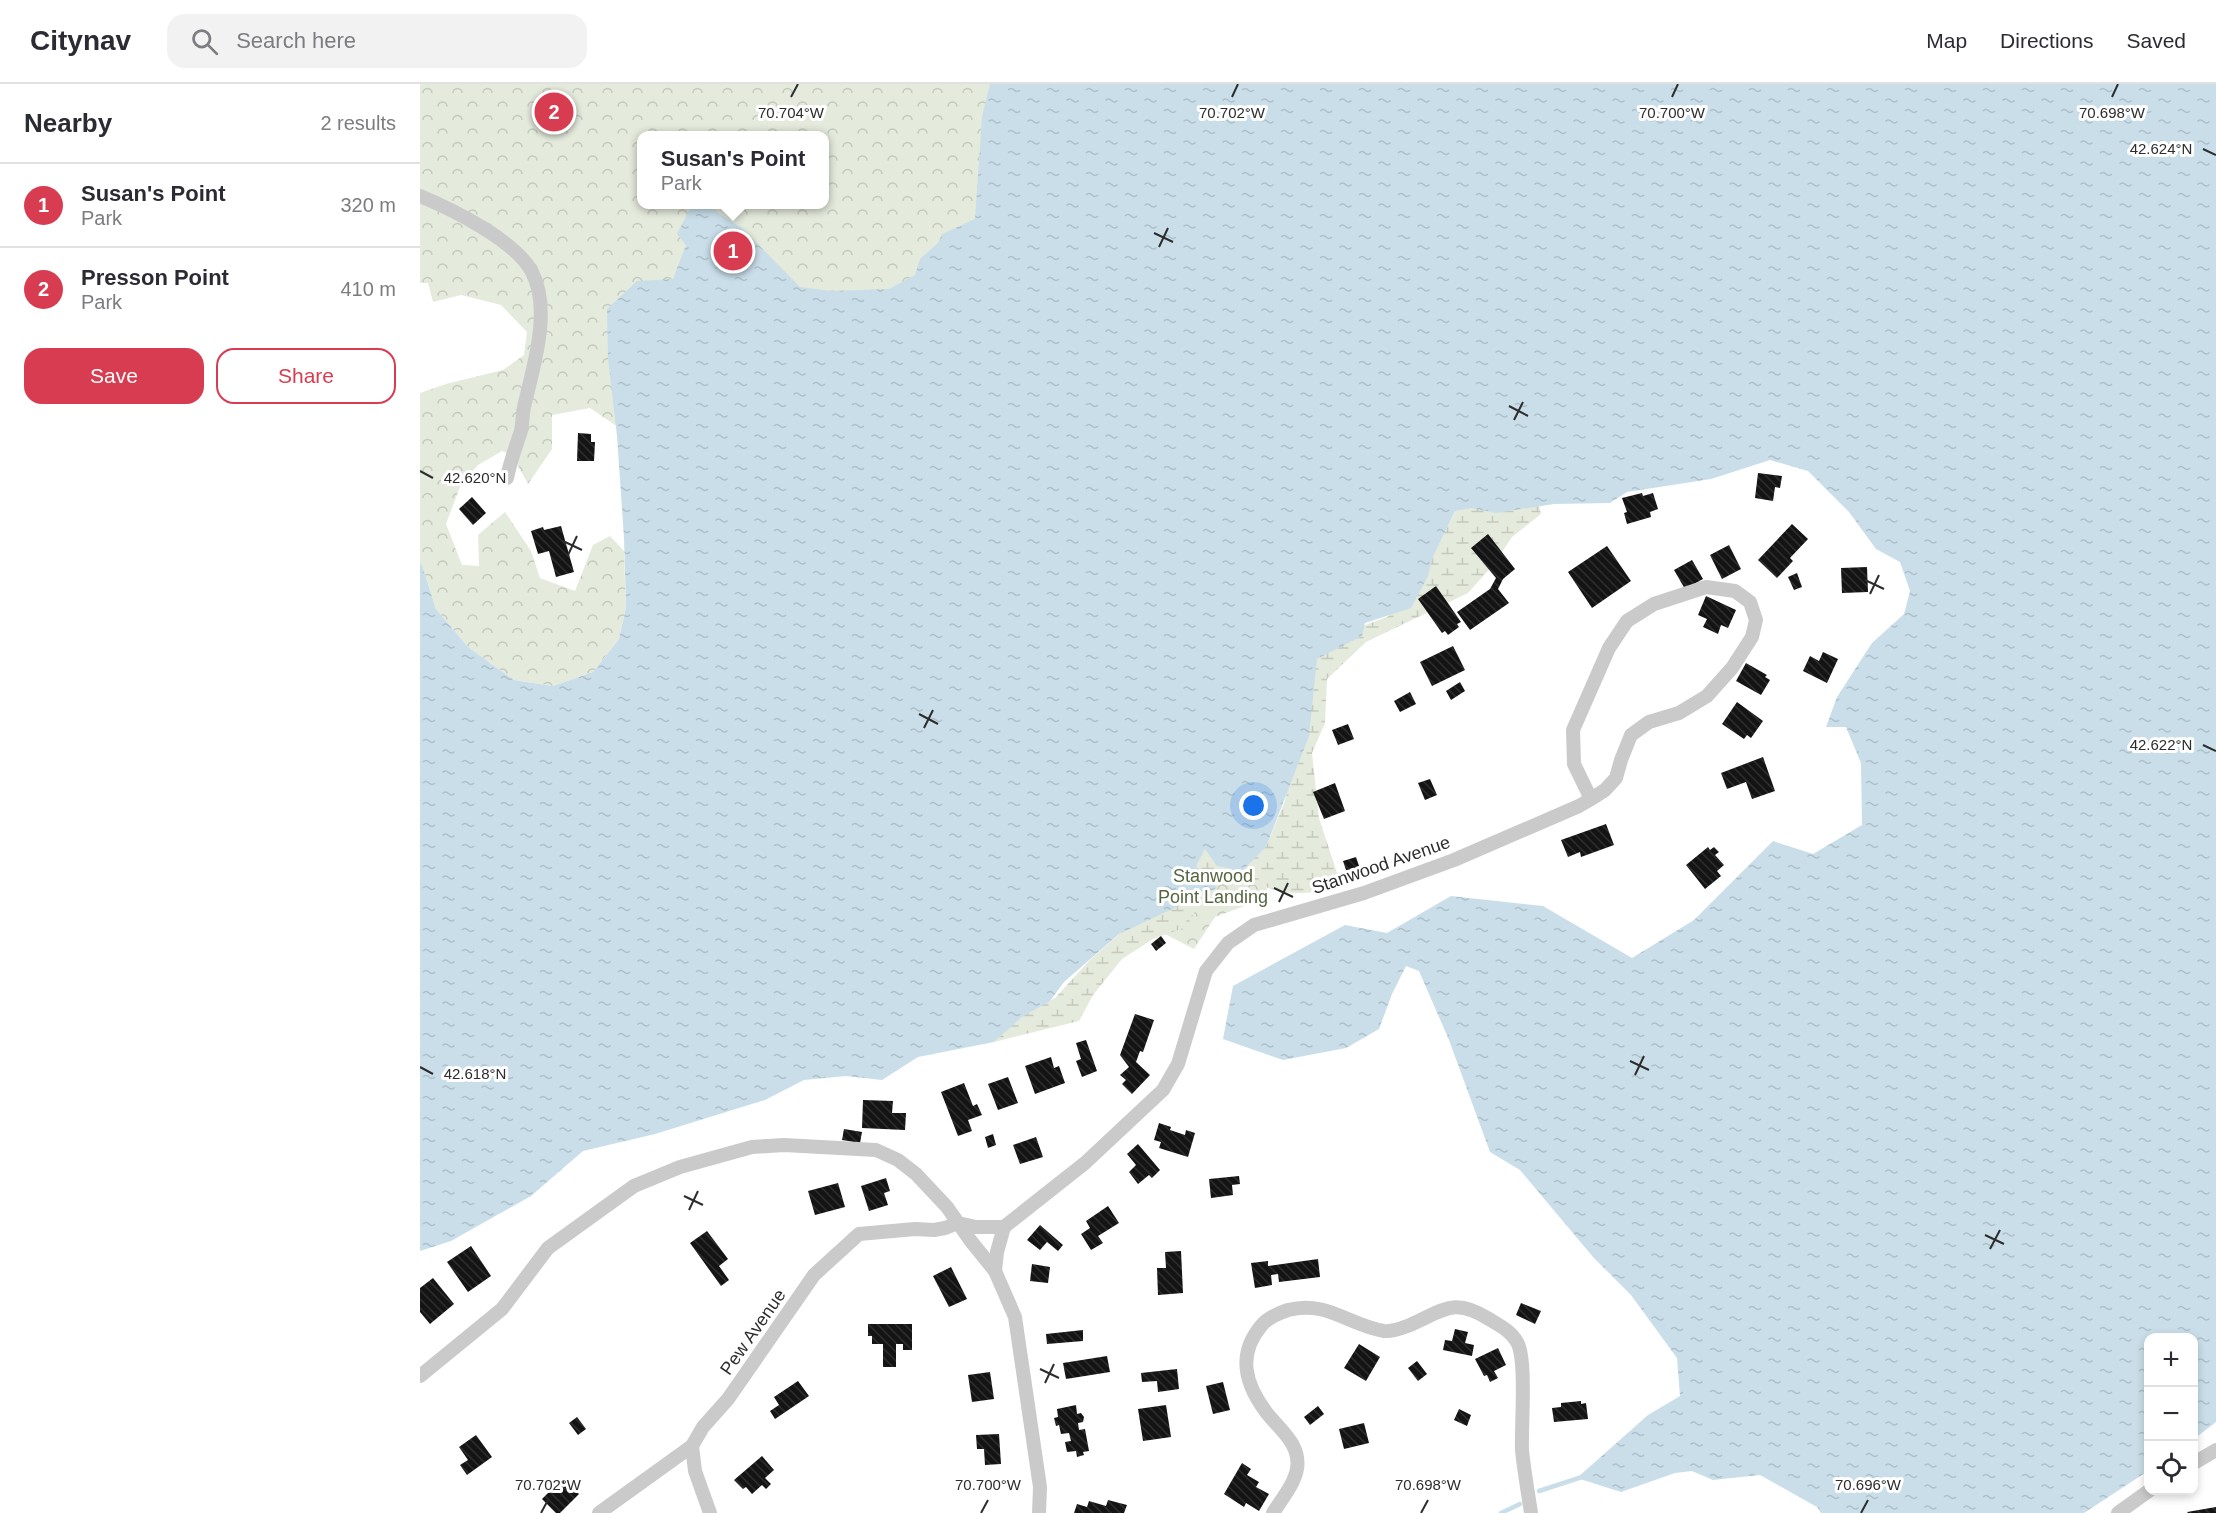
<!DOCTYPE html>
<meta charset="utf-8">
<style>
:root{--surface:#fff;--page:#f2f2f3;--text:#2b2b33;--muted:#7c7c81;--line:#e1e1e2;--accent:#d83c50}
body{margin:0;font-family:Arial,sans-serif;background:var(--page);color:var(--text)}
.controls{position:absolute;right:18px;bottom:18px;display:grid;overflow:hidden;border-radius:12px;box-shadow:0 3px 9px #0003}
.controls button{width:54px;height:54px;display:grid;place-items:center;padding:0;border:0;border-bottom:2px solid var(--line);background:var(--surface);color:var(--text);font:30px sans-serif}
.you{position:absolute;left:834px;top:722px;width:21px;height:21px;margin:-15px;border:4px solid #fff;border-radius:50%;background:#1a73e8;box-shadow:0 0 0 9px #1a73e833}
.badge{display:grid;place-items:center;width:39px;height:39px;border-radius:50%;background:var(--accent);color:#fff;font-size:20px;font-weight:700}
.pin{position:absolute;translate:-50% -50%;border:3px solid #fff;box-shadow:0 2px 6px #0006}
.popup{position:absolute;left:217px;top:47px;width:192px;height:78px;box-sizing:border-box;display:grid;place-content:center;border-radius:12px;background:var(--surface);filter:drop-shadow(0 2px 4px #0005);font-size:20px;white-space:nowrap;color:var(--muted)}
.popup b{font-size:22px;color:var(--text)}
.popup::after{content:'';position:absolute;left:50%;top:100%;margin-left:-12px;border:12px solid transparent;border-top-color:var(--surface)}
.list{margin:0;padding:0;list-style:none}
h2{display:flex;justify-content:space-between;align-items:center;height:78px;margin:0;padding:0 24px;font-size:26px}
h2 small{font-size:20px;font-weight:400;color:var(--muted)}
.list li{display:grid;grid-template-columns:39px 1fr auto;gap:18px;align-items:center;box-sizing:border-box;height:84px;padding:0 24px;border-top:2px solid var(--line)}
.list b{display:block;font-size:22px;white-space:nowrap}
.list p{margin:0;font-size:20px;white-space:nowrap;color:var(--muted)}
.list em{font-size:20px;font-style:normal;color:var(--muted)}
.actions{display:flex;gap:12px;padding:18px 24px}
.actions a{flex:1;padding:14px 0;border:2px solid var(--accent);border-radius:18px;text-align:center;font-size:21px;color:var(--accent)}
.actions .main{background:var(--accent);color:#fff}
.icon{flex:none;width:33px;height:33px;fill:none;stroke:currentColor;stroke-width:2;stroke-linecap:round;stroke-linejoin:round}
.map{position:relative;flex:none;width:1796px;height:1429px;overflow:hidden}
header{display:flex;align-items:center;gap:36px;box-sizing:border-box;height:84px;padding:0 30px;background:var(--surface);border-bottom:2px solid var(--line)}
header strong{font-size:28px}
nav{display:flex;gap:33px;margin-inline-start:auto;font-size:21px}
.search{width:420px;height:54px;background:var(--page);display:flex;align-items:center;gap:15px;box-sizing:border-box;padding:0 21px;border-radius:18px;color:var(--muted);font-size:22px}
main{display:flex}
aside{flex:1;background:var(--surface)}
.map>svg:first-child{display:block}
.forest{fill:url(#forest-crowns);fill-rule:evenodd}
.wetland{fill:url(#wetland-marsh)}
.water{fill:url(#water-ripples)}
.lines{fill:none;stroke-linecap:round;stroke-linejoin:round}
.stream{stroke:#c9dee9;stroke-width:4.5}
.building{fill:url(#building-back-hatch)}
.minor{stroke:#cacaca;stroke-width:14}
.ticks{fill:none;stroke:#2d2d2d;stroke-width:2}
.labels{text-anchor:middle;stroke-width:6;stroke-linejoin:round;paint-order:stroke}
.street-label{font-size:18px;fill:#2d2d2d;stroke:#fff}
.park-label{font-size:18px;fill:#53663e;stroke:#fff}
.ticks-label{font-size:15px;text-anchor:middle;fill:#2d2d2d;stroke:#fff;stroke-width:6;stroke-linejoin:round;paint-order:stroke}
</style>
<header>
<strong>Citynav</strong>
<div class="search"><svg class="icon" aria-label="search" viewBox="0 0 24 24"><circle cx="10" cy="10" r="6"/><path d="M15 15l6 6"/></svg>Search here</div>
<nav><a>Map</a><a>Directions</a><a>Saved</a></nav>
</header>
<main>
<aside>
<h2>Nearby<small>2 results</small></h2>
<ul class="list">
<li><span class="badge">1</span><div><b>Susan's Point</b><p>Park</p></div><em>320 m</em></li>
<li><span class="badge">2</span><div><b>Presson Point</b><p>Park</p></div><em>410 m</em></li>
</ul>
<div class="actions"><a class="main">Save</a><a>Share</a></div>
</aside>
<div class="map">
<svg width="1796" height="1429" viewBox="0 0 1796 1429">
<defs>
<pattern id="forest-crowns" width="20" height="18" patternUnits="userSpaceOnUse" patternTransform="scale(1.5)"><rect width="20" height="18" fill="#e4eadc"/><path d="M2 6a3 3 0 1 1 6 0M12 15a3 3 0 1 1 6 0" fill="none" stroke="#c4c9bd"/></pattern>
<pattern id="wetland-marsh" width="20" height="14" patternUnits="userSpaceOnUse" patternTransform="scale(1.5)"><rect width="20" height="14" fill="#e4eadc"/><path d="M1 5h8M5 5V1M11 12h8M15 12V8" fill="none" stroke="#c4c9bd"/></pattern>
<pattern id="water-ripples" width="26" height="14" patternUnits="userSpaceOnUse" patternTransform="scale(1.5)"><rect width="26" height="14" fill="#c9dee9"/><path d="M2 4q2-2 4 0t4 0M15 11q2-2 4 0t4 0" fill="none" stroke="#adbfc8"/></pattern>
<pattern id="building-back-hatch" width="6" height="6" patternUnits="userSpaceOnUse" patternTransform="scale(1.5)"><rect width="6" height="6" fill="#141414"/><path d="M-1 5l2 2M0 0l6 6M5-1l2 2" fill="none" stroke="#2e2e2e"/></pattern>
</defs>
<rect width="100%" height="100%" fill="#fff"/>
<g class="forest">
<path d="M 0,0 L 585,0 L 568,122 L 497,198 L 195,341 L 170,324 L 132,331 L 132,365 L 108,400 L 92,371 L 82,367 L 58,381 L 41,400 L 26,440 L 42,481 L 59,482 L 58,451 L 85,428 L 111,467 L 120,494 L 155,507 L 173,461 L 190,452 L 204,467 L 206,523 L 199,555 L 173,588 L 133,602 L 94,596 L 48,563 L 16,525 L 2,481 L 0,479 L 0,309 L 26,300 L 83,286 L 104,271 L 107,248 L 81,221 L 41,211 L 13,218 L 8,199 L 0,199 ZM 222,51 L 404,51 L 404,120 L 222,120 Z"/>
<path d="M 824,764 L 851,812 L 795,833 L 774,865 L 714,834 Z"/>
</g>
<path class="wetland" d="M 1116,410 L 1121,430 L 1092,453 L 1074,480 L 1048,509 L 946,558 L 907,595 L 905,639 L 892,669 L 899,734 L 917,789 L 913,805 C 870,814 853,808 814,789 L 790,802 L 766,843 L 733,855 L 702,875 L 673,911 L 659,937 L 574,958 L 596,935 L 635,914 L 670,876 L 705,845 L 788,761 L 824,766 L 846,763 L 865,717 L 879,646 L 896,576 L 924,549 L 967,533 L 994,512 L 1038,421 Z"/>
<path class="water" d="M 570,0 L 1796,0 L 1796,1338 L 1774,1355 L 1774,1254 L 1728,1254 L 1728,1387 L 1664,1429 L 1401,1429 L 1397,1423 L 1340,1391 L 1293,1396 L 1272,1387 L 1255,1389 L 1201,1408 L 1157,1394 L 1228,1331 L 1260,1312 L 1257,1274 L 1211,1211 L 1173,1173 L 1100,1086 L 1070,1068 L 1029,956 L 999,887 L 986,882 L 972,910 L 959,945 L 926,964 L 863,976 L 803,955 L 813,902 L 925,841 L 967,849 L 1031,812 L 1123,822 L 1212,874 L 1274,836 L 1353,757 L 1393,770 L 1442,741 L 1441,679 L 1426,643 L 1406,643 L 1417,613 L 1452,559 L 1484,530 L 1490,507 L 1480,478 L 1456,465 L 1429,428 L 1388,387 L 1350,376 L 1291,395 L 1207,408 L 1190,419 L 1134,420 L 1076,429 L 1051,424 L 1035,427 L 1013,473 L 1008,492 L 991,524 L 945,539 L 942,552 L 897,575 L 889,652 L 846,763 L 822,787 L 797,782 L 785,765 L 776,782 L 797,804 L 699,850 L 644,898 L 630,917 L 602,933 L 574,958 L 498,973 L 462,996 L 426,992 L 384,996 L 345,1016 L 235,1050 L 163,1067 L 111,1112 L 31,1157 L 0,1167 L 0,479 L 2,481 L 16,525 L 48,563 L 94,596 L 133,602 L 173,588 L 199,555 L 206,523 L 204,454 L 197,352 L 188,275 L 187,225 L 217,197 L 253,195 L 266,161 L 257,150 L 272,121 L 286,121 L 322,144 L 380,203 L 412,207 L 469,205 L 495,191 L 500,175 L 518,159 L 522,150 L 555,135 L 562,33 Z"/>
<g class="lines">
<g class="stream">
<path d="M 1119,1407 L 1162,1393"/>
<path d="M 1081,1429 L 1100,1420"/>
</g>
</g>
<g class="building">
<path d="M 158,349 L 171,350 L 171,358 L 175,358 L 174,377 L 157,377 Z"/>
<path d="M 1338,389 L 1362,392 L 1360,404 L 1355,403 L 1353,417 L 1335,414 Z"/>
<path d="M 1222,409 L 1223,412 L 1233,409 L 1238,425 L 1230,428 L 1231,433 L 1207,440 L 1204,429 L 1207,428 L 1202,414 Z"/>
<path d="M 52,413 L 66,429 L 53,441 L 39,425 Z"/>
<path d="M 1372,440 L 1388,455 L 1370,474 L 1373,477 L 1357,494 L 1338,476 Z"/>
<path d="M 141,442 L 154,488 L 136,493 L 129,467 L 118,470 L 111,447 L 123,443 L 124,446 Z"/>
<path d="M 1068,450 L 1095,485 L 1083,495 L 1078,505 L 1089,519 L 1050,546 L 1037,528 L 1070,505 L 1076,494 L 1051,464 Z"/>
<path d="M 1309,461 L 1321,485 L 1302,495 L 1290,471 Z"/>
<path d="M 1187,462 L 1211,497 L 1172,524 L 1148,488 Z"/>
<path d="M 1272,476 L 1283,495 L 1265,505 L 1254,486 Z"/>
<path d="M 1447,483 L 1448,508 L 1422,509 L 1421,484 Z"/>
<path d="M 1377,489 L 1382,503 L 1374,506 L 1368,493 Z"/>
<path d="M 1016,502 L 1041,538 L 1037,540 L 1039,543 L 1028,551 L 1025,547 L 1022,549 L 998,515 Z"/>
<path d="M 1286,512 L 1316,526 L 1308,544 L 1301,541 L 1298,550 L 1283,543 L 1287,535 L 1278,531 Z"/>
<path d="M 1033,562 L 1045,586 L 1012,602 L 1000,578 Z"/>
<path d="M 1403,568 L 1418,575 L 1407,599 L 1383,587 L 1390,572 L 1399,577 Z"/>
<path d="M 1326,579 L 1347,591 L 1345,593 L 1350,596 L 1341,611 L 1316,597 Z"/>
<path d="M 1040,598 L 1045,607 L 1031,616 L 1026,607 Z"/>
<path d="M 990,608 L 996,620 L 980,628 L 974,617 Z"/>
<path d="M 1317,618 L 1343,637 L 1331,654 L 1327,651 L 1324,655 L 1302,640 Z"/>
<path d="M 928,640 L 934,655 L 918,661 L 912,646 Z"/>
<path d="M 1343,673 L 1355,707 L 1332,715 L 1326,698 L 1307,705 L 1301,689 Z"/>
<path d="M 1010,695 L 1017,711 L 1005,716 L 998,699 Z"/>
<path d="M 915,699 L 925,727 L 904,735 L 893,708 Z"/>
<path d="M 1186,740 L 1194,761 L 1161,773 L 1160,768 L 1148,773 L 1141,756 Z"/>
<path d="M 1288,763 L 1290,766 L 1294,763 L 1299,768 L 1295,771 L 1304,781 L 1297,787 L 1301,792 L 1285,805 L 1266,781 Z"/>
<path d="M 936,773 L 941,788 L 928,792 L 923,777 Z"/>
<path d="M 741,852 L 746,859 L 736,867 L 731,860 Z"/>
<path d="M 715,930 L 734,936 L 723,968 L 720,967 L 716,978 L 730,991 L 712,1010 L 702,1000 L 706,996 L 700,991 L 709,983 L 700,971 Z"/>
<path d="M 666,956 L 677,987 L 662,993 L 656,977 L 661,975 L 656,959 Z"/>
<path d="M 631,973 L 634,984 L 639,982 L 645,999 L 615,1010 L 605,982 Z"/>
<path d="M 588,993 L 598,1019 L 578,1026 L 568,1000 Z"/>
<path d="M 544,999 L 553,1022 L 557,1020 L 562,1031 L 548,1036 L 552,1047 L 538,1052 L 521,1008 Z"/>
<path d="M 443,1016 L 473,1017 L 472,1029 L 486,1029 L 485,1046 L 442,1044 Z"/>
<path d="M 739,1039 L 751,1043 L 750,1046 L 765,1051 L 766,1046 L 775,1049 L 768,1073 L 739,1064 L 741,1058 L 734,1056 Z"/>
<path d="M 424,1045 L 442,1048 L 440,1059 L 422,1056 Z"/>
<path d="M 573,1050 L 576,1061 L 568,1064 L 565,1053 Z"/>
<path d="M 616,1053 L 623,1073 L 600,1080 L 593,1061 Z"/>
<path d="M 718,1060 L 740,1086 L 732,1094 L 729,1091 L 718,1100 L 709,1088 L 716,1081 L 707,1070 Z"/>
<path d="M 819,1092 L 820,1100 L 812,1101 L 813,1111 L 791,1114 L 789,1095 Z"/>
<path d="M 466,1094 L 470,1107 L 464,1109 L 468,1121 L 449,1127 L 441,1102 Z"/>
<path d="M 418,1099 L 425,1123 L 395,1131 L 388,1107 Z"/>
<path d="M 688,1122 L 699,1139 L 678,1152 L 683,1159 L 671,1166 L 661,1150 L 670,1144 L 666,1137 Z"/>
<path d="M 620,1141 L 643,1161 L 638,1167 L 627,1158 L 620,1166 L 607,1156 Z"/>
<path d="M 287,1147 L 308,1175 L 299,1182 L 309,1196 L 301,1202 L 270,1159 Z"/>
<path d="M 51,1162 L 71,1192 L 48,1208 L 27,1178 Z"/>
<path d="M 761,1167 L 763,1209 L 738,1211 L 737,1184 L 746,1184 L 745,1168 Z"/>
<path d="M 898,1175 L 900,1193 L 859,1198 L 858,1190 L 851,1191 L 852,1201 L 835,1204 L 831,1179 L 848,1177 L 848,1182 Z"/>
<path d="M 612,1180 L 630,1183 L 628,1199 L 610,1197 Z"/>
<path d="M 531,1183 L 547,1215 L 529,1223 L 513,1192 Z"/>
<path d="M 13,1194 L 34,1220 L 10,1240 L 0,1228 L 0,1204 Z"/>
<path d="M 1101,1219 L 1121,1227 L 1115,1240 L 1096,1231 Z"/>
<path d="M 448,1240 L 492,1240 L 492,1266 L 483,1266 L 483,1260 L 476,1260 L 476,1283 L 463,1283 L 463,1260 L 452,1260 L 452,1252 L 448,1252 Z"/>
<path d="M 1035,1245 L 1048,1248 L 1045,1259 L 1054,1261 L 1052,1272 L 1023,1266 L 1025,1256 L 1032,1257 Z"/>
<path d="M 663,1246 L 663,1257 L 627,1260 L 626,1250 Z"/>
<path d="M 939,1260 L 960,1273 L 946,1297 L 924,1284 Z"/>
<path d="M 1078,1264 L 1086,1281 L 1074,1287 L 1078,1294 L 1070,1298 L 1067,1291 L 1064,1292 L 1055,1275 Z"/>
<path d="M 687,1272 L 690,1288 L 646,1295 L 643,1279 Z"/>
<path d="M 997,1277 L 1007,1290 L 998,1297 L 988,1284 Z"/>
<path d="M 757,1285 L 759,1305 L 738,1308 L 737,1297 L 722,1298 L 721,1289 Z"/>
<path d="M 570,1288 L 574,1315 L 552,1318 L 548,1291 Z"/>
<path d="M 378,1297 L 389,1312 L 355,1335 L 350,1327 L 359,1321 L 354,1313 Z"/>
<path d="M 803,1298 L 810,1326 L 793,1330 L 786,1302 Z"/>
<path d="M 1161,1317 L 1161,1320 L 1166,1319 L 1168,1335 L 1134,1338 L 1132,1324 L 1141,1323 L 1141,1319 Z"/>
<path d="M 656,1321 L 657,1330 L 661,1329 L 664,1333 L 663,1338 L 658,1339 L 659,1346 L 665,1345 L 669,1367 L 663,1368 L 664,1371 L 657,1373 L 656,1367 L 647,1368 L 645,1358 L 651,1357 L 649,1349 L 641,1350 L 639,1341 L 636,1342 L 634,1334 L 638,1333 L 637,1325 Z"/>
<path d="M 746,1321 L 751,1353 L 723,1357 L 718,1325 Z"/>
<path d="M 898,1322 L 904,1330 L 890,1341 L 884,1333 Z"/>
<path d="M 1039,1325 L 1051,1331 L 1047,1342 L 1034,1336 Z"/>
<path d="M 157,1333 L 166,1345 L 158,1351 L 149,1339 Z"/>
<path d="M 944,1339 L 949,1359 L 924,1365 L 919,1345 Z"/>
<path d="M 579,1350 L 581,1380 L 565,1381 L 564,1365 L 557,1365 L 556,1351 Z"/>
<path d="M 56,1351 L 72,1373 L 47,1391 L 40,1381 L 48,1376 L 39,1363 Z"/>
<path d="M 342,1372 L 354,1386 L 345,1394 L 351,1400 L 346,1405 L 342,1401 L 332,1410 L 326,1403 L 323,1405 L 314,1396 Z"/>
<path d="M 822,1379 L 831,1385 L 827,1391 L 839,1398 L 836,1403 L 849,1410 L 839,1427 L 826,1419 L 824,1423 L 804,1410 Z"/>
<path d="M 143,1394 L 159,1410 L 140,1429 L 136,1429 L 122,1415 Z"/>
<path d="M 688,1416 L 707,1421 L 704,1429 L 654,1429 L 657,1420 L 667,1423 L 669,1417 L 686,1422 Z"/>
<path d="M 1796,1423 L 1796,1429 L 1768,1429 L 1767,1428 Z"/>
</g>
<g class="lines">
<g class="minor">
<path d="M 0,112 C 33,126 95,156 112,188 C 132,226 113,284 104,323 C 102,332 103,342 100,350 C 95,365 90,378 87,394"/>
<path d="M 538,1139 L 556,1143 L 584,1143"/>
<path d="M 575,1187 L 577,1168 L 584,1143 L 665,1079 L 743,1006 L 758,980 L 786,887 L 808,859 L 834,841 L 944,809 L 1034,776 L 1159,722 L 1171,715 L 1185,706 L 1196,694 L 1201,676 L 1211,651 L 1229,638 L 1259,629 L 1287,612 L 1312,584 L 1332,553 L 1336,536 L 1330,518 L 1315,507 L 1286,503 L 1234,520 L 1207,537 L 1189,564 L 1153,646 L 1154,680 L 1171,715"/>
<path d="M 0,1292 L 82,1225 L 128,1164 L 214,1102 L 260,1083 L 332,1063 L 364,1061 L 456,1066 L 478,1076 L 496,1090 L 527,1123 L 550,1156 L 575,1187 L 595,1233 L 620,1403 L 619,1429"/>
<path d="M 272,1362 L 275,1387 L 290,1429"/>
<path d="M 1774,1379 L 1796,1366"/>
<path d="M 179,1429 L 272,1362 L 283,1343 L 308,1315 L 394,1191 L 439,1150 L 495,1145 L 514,1146 L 525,1144 L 538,1139"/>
<path d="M 853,1429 C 861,1416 874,1401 877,1385 C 881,1360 860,1346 846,1328 C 825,1300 817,1271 841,1242 C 847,1234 859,1229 868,1226 C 907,1216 928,1241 964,1247 C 973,1248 982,1244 990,1241 C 1024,1226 1034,1213 1069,1235 C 1079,1241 1091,1247 1097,1258 C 1107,1275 1101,1342 1102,1366 C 1104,1387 1108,1408 1111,1429"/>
<path d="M 1698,1429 L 1730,1406"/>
</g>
</g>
<path class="ticks" d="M 371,13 L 378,0M 812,13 L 818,0M 1252,13 L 1258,0M 1692,13 L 1698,0M 1783,65 L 1796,71M 734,149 L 753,158M 739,163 L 748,144M 1089,322 L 1108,332M 1094,336 L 1103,318M 0,387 L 13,394M 143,457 L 162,466M 148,471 L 157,452M 1445,496 L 1464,505M 1450,510 L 1459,491M 499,630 L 518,640M 504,644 L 513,626M 1783,661 L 1796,667M 854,804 L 873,813M 859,818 L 868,799M 1210,977 L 1229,986M 0,983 L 13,990M 1215,991 L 1224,972M 264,1112 L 283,1121M 269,1126 L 278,1107M 1565,1151 L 1584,1160M 1570,1165 L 1580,1146M 620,1285 L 639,1294M 625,1299 L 634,1280M 121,1429 L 128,1416M 561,1429 L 568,1416M 1001,1429 L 1008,1416M 1441,1429 L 1448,1416"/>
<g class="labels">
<g class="street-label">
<text transform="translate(961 781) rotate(-19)" y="6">Stanwood Avenue</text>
<text transform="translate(333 1248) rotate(-55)" y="6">Pew Avenue</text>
</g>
<g class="park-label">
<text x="793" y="798">Stanwood<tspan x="793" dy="21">Point Landing</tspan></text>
</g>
</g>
<g class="ticks-label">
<text x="371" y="34">70.704°W</text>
<text x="812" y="34">70.702°W</text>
<text x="1252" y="34">70.700°W</text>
<text x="1692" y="34">70.698°W</text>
<text x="1741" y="70">42.624°N</text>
<text x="55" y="399">42.620°N</text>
<text x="1741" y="666">42.622°N</text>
<text x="55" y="995">42.618°N</text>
<text x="128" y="1406">70.702°W</text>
<text x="568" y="1406">70.700°W</text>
<text x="1008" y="1406">70.698°W</text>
<text x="1448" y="1406">70.696°W</text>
</g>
</svg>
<div class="controls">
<button>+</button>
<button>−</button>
<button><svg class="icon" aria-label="locate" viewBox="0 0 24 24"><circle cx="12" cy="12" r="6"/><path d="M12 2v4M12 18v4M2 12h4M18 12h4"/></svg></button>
</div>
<div class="you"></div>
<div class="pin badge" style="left:313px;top:167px">1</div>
<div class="popup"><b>Susan's Point</b>Park</div>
<div class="pin badge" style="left:134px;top:28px">2</div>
</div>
</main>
